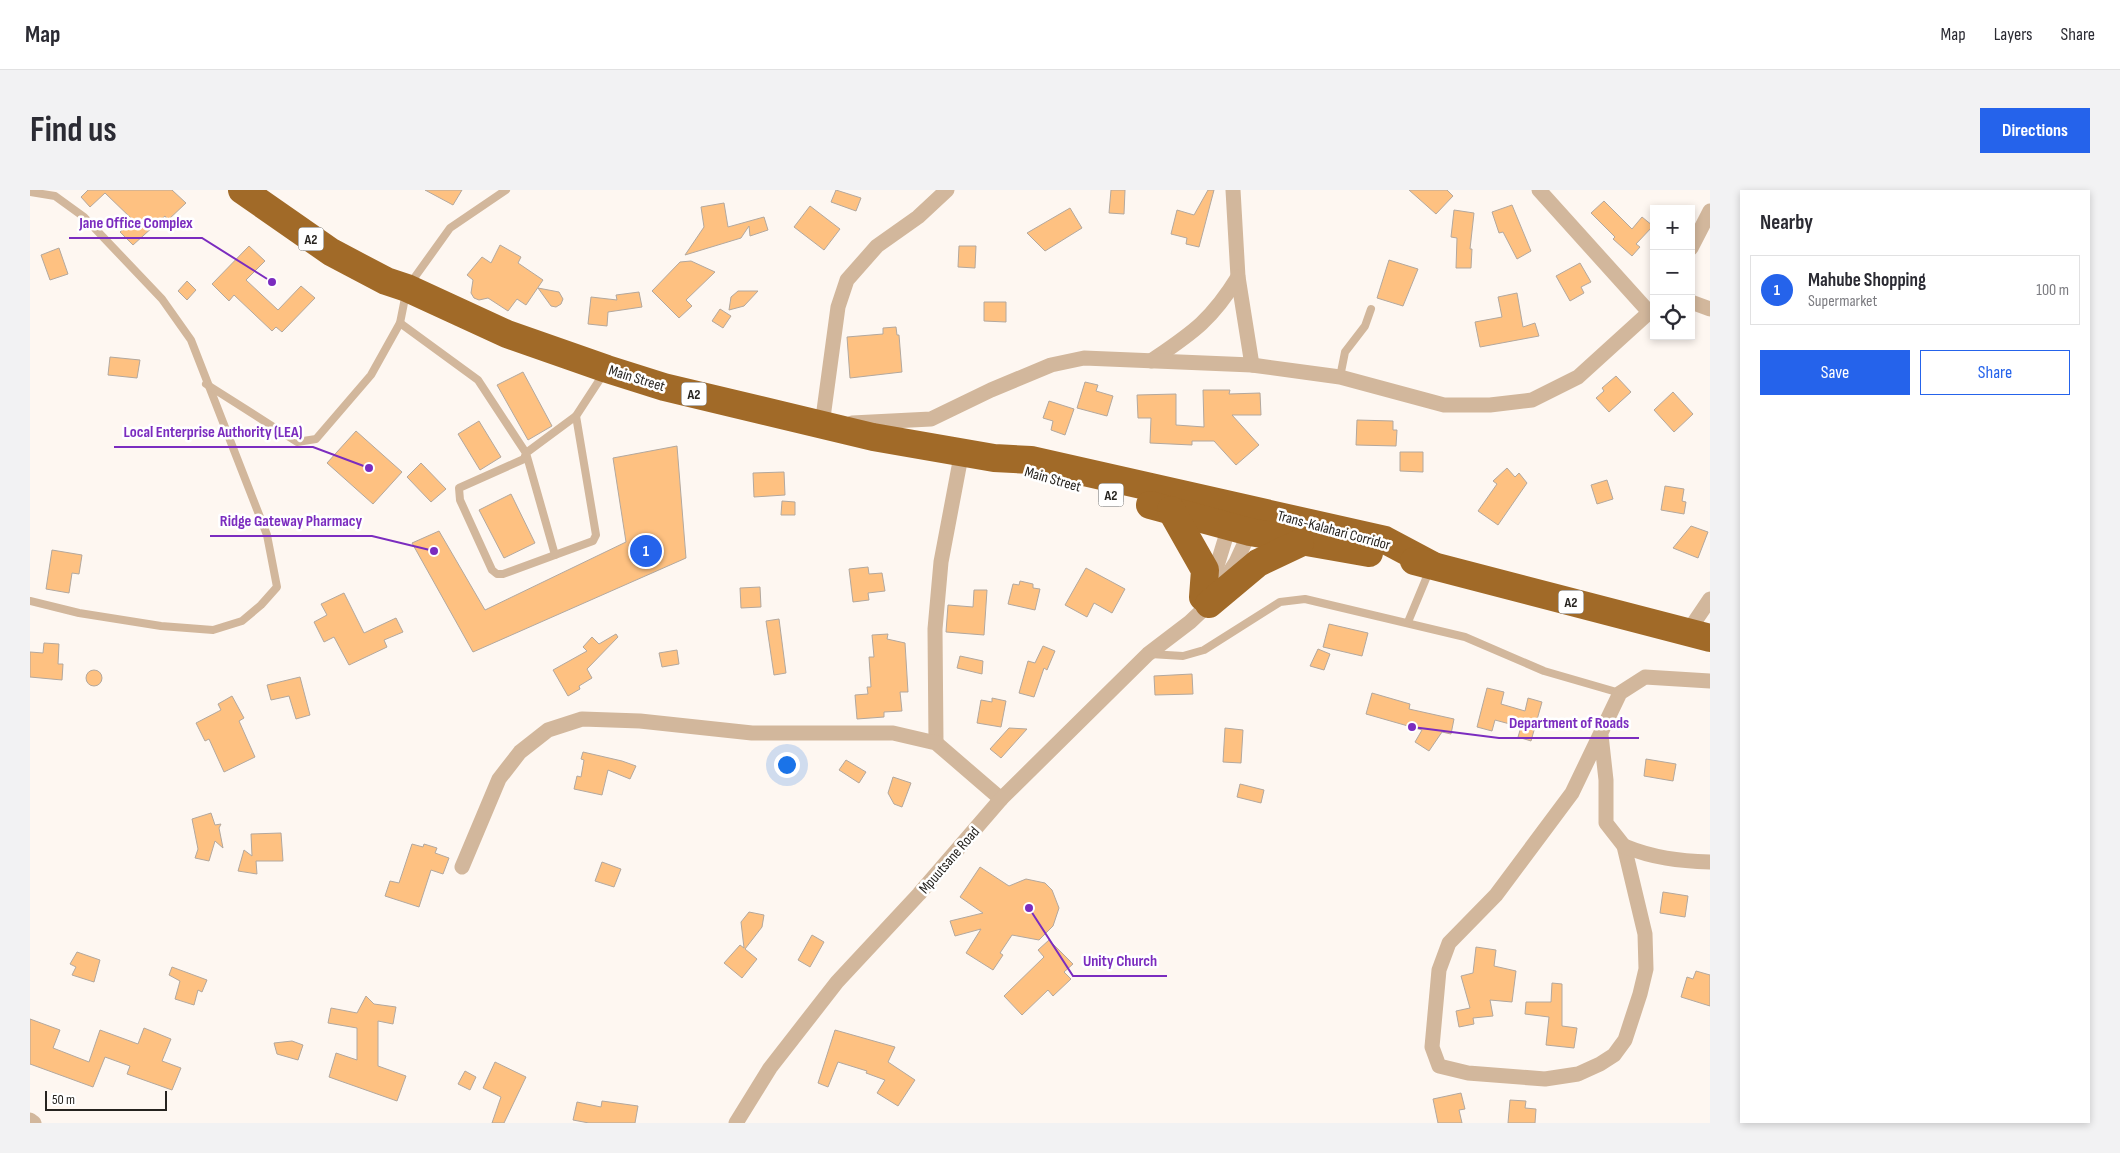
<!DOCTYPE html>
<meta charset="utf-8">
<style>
:root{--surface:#fff;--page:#f2f2f3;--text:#2b2b33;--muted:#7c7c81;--line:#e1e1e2;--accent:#2563eb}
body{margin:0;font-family:"Sofia Sans Condensed",sans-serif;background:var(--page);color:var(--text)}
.controls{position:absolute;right:15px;top:15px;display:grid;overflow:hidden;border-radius:0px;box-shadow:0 2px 8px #0003}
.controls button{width:45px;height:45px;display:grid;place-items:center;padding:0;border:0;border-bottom:1px solid var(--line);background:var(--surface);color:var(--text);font:25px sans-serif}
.scale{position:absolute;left:15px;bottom:12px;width:122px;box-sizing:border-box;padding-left:5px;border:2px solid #26231f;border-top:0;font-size:14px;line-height:18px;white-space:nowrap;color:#26231f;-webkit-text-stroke:4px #fff;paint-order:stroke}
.you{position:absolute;left:756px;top:574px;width:18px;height:18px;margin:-12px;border:4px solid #fff;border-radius:50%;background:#1a73e8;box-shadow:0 0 0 8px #1a73e833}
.badge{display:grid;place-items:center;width:32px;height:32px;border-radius:50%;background:var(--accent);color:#fff;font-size:16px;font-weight:700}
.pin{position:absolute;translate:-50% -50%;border:2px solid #fff;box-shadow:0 1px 5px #0006}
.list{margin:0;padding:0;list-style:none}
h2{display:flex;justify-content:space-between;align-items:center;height:65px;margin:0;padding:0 20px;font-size:21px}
h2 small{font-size:16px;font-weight:400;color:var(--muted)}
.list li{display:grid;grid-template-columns:32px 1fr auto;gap:15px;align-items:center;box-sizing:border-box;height:70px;margin:0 10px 10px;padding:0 10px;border:1px solid var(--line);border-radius:0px}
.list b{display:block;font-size:19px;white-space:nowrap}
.list p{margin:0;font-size:16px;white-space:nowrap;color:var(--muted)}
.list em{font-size:16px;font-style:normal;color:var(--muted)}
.actions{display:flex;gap:10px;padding:15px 20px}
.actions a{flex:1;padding:11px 0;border:1px solid var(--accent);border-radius:0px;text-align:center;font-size:18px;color:var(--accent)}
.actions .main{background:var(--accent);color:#fff}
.icon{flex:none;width:28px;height:28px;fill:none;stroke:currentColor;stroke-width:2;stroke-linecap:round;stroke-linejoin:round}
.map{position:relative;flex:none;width:1680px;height:933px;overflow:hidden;border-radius:0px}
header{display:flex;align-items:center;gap:30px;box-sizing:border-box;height:70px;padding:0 25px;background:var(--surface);border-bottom:1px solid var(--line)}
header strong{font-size:24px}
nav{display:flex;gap:28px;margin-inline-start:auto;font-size:18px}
.intro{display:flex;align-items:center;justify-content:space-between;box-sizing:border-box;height:120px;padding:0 30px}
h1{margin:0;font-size:35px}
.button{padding:12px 22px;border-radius:0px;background:var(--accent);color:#fff;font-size:18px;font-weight:700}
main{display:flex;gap:30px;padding:0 30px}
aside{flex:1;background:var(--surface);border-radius:0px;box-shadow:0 2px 8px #0003}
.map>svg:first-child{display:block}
.building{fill:#fec181;stroke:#b3a89e}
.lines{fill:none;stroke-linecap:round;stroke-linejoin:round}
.lane{stroke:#d2b79c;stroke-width:8}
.street{stroke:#d2b79c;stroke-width:15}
.highway{stroke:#a16a28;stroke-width:28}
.labels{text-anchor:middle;stroke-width:5;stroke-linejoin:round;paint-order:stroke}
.shield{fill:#fff;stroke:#676562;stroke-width:1}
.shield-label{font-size:14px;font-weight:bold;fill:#26231f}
.street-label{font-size:15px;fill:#26231f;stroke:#fff}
.leader{fill:none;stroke:#7b2cbf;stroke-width:2}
.callout-dot{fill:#7b2cbf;stroke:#fff;stroke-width:2}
.callout-label{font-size:16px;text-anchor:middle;font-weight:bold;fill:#7b2cbf;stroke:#fff;stroke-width:5;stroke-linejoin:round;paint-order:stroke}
</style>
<header>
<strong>Map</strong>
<nav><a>Map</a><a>Layers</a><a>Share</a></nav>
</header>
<div class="intro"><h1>Find us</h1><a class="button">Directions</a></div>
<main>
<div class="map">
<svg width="1680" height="933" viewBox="0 0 1680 933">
<rect width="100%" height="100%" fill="#fef7f1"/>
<g class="building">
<path d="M 58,0 L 142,0 L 156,13 L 138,30 L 135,26 L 103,55 L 90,42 L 103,30 L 75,3 L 60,17 L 51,7 Z"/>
<path d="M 395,0 L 432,0 L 423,15 Z"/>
<path d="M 806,0 L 831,8 L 826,21 L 801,12 Z"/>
<path d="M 1081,0 L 1095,0 L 1094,24 L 1079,23 Z"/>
<path d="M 1178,0 L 1184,0 L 1169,57 L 1156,54 L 1157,48 L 1141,44 L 1147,20 L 1164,25 Z"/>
<path d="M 1379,0 L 1417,0 L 1423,6 L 1406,24 Z"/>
<path d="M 1574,11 L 1602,39 L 1612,27 L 1623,36 L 1606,54 L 1610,57 L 1602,66 L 1583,49 L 1585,47 L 1561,23 Z"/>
<path d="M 694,13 L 698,37 L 734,27 L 738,40 L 720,46 L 719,36 L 711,48 L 655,65 L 674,37 L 671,17 Z"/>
<path d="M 1482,15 L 1501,61 L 1487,69 L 1473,42 L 1469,43 L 1462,22 Z"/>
<path d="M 780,16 L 810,39 L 794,60 L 764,37 Z"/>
<path d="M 1040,18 L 1052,38 L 1015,61 L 997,43 Z"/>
<path d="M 1424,20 L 1444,23 L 1440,59 L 1442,59 L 1441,78 L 1426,78 L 1427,48 L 1421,47 Z"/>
<path d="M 470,55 L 491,67 L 488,73 L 513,90 L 496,115 L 487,109 L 478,121 L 458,108 L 449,110 L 444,108 L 441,103 L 443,90 L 437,85 L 452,67 L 461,73 Z"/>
<path d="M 219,56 L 235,71 L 216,90 L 248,120 L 271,96 L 285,108 L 252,142 L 246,137 L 242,141 L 204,105 L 199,111 L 182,94 Z"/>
<path d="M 929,56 L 946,56 L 945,78 L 928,77 Z"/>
<path d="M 29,58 L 38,84 L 20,90 L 11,65 Z"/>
<path d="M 1359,70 L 1388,79 L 1373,116 L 1347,108 Z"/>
<path d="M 661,71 L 685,82 L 656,110 L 662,116 L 649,128 L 622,101 L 650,72 Z"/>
<path d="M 1550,73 L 1561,92 L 1551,97 L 1554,103 L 1540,111 L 1526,86 Z"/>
<path d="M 157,91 L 166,100 L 157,110 L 148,101 Z"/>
<path d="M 508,98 L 529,102 L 533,109 L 531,114 L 526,117 L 521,116 Z"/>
<path d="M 708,101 L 728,101 L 714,116 L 699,120 L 701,107 Z"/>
<path d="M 609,102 L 612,117 L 578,122 L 577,136 L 558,134 L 561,107 L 587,110 L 586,105 Z"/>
<path d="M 1487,103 L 1493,137 L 1505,133 L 1509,146 L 1450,157 L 1445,132 L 1472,127 L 1468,107 Z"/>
<path d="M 954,112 L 976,112 L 976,132 L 954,131 Z"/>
<path d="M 690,119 L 701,126 L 693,138 L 682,131 Z"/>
<path d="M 866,137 L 867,145 L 869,145 L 872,182 L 820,188 L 817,147 L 853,144 L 853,138 Z"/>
<path d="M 80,167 L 110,170 L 107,188 L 78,185 Z"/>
<path d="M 493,182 L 522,236 L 498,250 L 467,195 Z"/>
<path d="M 1586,186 L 1601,202 L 1579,222 L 1566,208 L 1574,201 L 1572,198 Z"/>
<path d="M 1055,192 L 1068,195 L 1066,201 L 1083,206 L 1077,226 L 1047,218 Z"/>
<path d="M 1173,200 L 1200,200 L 1199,204 L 1230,203 L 1231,225 L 1202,225 L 1229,255 L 1206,275 L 1184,251 L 1162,251 L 1162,255 L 1120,253 L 1121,228 L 1108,228 L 1107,205 L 1146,204 L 1146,235 L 1174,237 Z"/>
<path d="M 1643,202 L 1663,224 L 1644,242 L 1624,220 Z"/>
<path d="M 1019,211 L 1044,219 L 1035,245 L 1021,240 L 1023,231 L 1013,228 Z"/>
<path d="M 1327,230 L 1363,231 L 1363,240 L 1367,240 L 1366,256 L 1326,255 Z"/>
<path d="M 449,231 L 471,267 L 450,280 L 428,244 Z"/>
<path d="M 326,241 L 372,282 L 343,314 L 297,273 Z"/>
<path d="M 647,256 L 656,368 L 443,462 L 382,353 L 409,341 L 455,420 L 596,352 L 583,268 Z"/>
<path d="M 1370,262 L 1393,262 L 1393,282 L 1370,281 Z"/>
<path d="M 391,273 L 416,299 L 401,312 L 377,287 Z"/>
<path d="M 1477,278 L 1485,287 L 1489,283 L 1497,293 L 1468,335 L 1448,321 L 1467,294 L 1463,291 Z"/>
<path d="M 754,282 L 755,305 L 724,307 L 723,283 Z"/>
<path d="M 1577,290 L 1583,309 L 1567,314 L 1561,295 Z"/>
<path d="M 1635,296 L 1654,299 L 1652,311 L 1656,312 L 1654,324 L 1631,320 Z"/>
<path d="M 481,304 L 505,353 L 474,368 L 449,320 Z"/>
<path d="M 752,311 L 765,312 L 765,325 L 751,325 Z"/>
<path d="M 1661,336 L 1678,342 L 1668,368 L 1643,358 Z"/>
<path d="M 22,360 L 52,365 L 49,384 L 42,383 L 39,403 L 16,399 Z"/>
<path d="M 838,377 L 839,384 L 852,383 L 855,401 L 838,403 L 839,410 L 823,412 L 819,379 Z"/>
<path d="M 1056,378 L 1095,399 L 1082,423 L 1064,413 L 1057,427 L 1035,415 Z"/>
<path d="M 990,391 L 1003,394 L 1003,398 L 1010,399 L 1005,420 L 978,414 L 983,394 L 989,395 Z"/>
<path d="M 730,397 L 731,417 L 711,418 L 710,398 Z"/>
<path d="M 944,400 L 957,400 L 954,445 L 916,442 L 918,415 L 943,417 Z"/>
<path d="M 314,403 L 334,443 L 366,428 L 373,442 L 354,450 L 357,457 L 319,475 L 304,447 L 294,452 L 284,432 L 297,425 L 291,414 Z"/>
<path d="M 749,429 L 756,483 L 744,485 L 736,431 Z"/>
<path d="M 1299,434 L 1338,443 L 1332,466 L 1293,457 Z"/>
<path d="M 586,444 L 588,447 L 557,479 L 562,488 L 549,496 L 550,499 L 538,506 L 523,480 L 557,461 L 553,457 L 562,447 L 569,454 Z"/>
<path d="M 858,444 L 857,449 L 875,453 L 878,502 L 870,502 L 872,521 L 854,522 L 854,527 L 827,529 L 825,505 L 838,504 L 837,497 L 841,497 L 839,467 L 844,467 L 842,445 Z"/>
<path d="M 14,453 L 29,454 L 28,474 L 33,474 L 32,490 L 0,487 L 0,462 L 13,463 Z"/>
<path d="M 1013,456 L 1025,461 L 1017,480 L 1014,478 L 1004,507 L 989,503 L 998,471 L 1005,473 Z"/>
<path d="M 1288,459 L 1300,464 L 1294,480 L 1280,476 Z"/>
<path d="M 647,460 L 649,474 L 632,477 L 629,463 Z"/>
<path d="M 930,466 L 953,471 L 952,484 L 927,478 Z"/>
<circle cx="64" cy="488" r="8"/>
<path d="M 1162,484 L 1163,504 L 1125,505 L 1124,486 Z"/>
<path d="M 270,487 L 280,525 L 266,529 L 259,506 L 241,510 L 237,495 Z"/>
<path d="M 1457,498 L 1474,502 L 1471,514 L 1495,521 L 1498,508 L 1512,512 L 1501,551 L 1488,547 L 1491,537 L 1465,530 L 1462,541 L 1447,537 Z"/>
<path d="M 1342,503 L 1380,514 L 1379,519 L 1424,529 L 1421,544 L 1412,542 L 1399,561 L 1385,552 L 1392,540 L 1336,524 Z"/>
<path d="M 202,506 L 214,528 L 209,531 L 225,567 L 194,582 L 179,549 L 175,551 L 166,533 L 191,520 L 188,514 Z"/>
<path d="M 962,508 L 976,511 L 971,537 L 947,533 L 951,510 L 962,512 Z"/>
<path d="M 979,538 L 997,539 L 971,568 L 960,559 Z"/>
<path d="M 1195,538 L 1213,540 L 1211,573 L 1193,572 Z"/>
<path d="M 553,562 L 592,571 L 606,576 L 600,589 L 578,580 L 572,605 L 544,599 L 547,586 L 551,587 L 554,570 L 551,569 Z"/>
<path d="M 1616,569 L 1646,574 L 1643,591 L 1614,586 Z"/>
<path d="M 816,570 L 836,582 L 829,593 L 809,580 Z"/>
<path d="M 863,587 L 881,593 L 872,617 L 864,614 L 858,603 Z"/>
<path d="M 1210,594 L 1234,600 L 1231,613 L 1207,607 Z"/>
<path d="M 181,623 L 185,635 L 191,634 L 189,638 L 193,658 L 185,651 L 179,671 L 165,668 L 168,659 L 162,629 Z"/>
<path d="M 251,643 L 253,671 L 226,671 L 227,684 L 208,681 L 214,660 L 222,666 L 221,644 Z"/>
<path d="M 382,654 L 393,657 L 394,654 L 407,658 L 405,663 L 419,668 L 413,684 L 401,680 L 389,717 L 355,706 L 360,691 L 369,693 Z"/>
<path d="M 572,672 L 591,679 L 584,697 L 565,691 Z"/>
<path d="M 950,677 L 979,696 L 996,689 L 1015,693 L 1022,700 L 1029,718 L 1023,736 L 1009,750 L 982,745 L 970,763 L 973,765 L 963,780 L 936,763 L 951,739 L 925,746 L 920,731 L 953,723 L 930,707 Z"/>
<path d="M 1633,702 L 1658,706 L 1655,727 L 1630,723 Z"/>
<path d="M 719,722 L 734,725 L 732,737 L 715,759 L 727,769 L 712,788 L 694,773 L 710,755 L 714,758 L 711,732 Z"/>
<path d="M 782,745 L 794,752 L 780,777 L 768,770 Z"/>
<path d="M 1019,750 L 1043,774 L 1034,782 L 1041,789 L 1023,806 L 1018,800 L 992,825 L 974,806 L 1014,767 L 1008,760 Z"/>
<path d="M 1446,757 L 1466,760 L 1464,776 L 1486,781 L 1482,812 L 1460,810 L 1463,826 L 1443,828 L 1444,834 L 1429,837 L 1426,821 L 1440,818 L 1431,786 L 1443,783 Z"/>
<path d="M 47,762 L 70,770 L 64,792 L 42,785 L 46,777 L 40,774 Z"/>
<path d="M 142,777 L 177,790 L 172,802 L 168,800 L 164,815 L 145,809 L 150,791 L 139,785 Z"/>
<path d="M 1666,781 L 1680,785 L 1680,816 L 1651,807 L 1657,787 L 1663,789 Z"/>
<path d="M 1522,793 L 1532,794 L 1532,836 L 1547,838 L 1544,858 L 1516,855 L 1519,827 L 1495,824 L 1496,812 L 1521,812 Z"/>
<path d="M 336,806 L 344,814 L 366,817 L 363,834 L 348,831 L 348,876 L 376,886 L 367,911 L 299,887 L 306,863 L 327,870 L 327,838 L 298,833 L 301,818 L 327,823 Z"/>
<path d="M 0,829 L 30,840 L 23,858 L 59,872 L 70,840 L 108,854 L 114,838 L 141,849 L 132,871 L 151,878 L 142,900 L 97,884 L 100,876 L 75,867 L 63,897 L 0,874 Z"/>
<path d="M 805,840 L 865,857 L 858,872 L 885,890 L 868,916 L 847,903 L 855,890 L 836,883 L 837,881 L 808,872 L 798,897 L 788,893 Z"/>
<path d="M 262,851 L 273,855 L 268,870 L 247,864 L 244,853 Z"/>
<path d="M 465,872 L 496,887 L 474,933 L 462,933 L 471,907 L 453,898 Z"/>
<path d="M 435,881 L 446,887 L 440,900 L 428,894 Z"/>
<path d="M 1431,903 L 1435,919 L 1429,920 L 1432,933 L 1408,933 L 1403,909 Z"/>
<path d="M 1480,910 L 1496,911 L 1495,918 L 1506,919 L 1505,933 L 1478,933 Z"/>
<path d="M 572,911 L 608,916 L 605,933 L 559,933 L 543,930 L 547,912 L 571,917 Z"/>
</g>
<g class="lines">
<g class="lane">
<path d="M 0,2 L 25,6 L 54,27 L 132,109 L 161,150 L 237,345 L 247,397 L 231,415 L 212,431 L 183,440 L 131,436 L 49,423 L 0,411"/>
<path d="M 370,133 L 448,190 L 496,263 L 494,269 L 429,298 L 430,310 L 462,380 L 467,384 L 473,384 L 563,351 L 566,345 L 546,226 L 574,183"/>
<path d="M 1310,187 L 1315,162 L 1335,136 L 1341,119"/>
<path d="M 176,194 L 267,252 L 286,249 L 341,185 L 370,133 L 377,98 L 420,38 L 476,0"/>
<path d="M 525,365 L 496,263 L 546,226"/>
<path d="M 1378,432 L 1400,379"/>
<path d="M 1120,464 L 1153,466 L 1174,460 L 1250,412 L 1275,409 L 1435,447 L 1514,481 L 1590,503"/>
</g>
<g class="street">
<path d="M 1203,0 L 1208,87 L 1222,175"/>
<path d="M 1509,0 L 1619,122"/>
<path d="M 1661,58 L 1680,21"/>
<path d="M 1661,112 L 1680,119"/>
<path d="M 1121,171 C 1162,143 1181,131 1208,87"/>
<path d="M 822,233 L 901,229 L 961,200 L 1021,175 L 1054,168 L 1222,175 L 1310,187 L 1414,215 L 1460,215 L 1502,210 L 1548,187 L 1624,118"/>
<path d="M 799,234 L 792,235 L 808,117 L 817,90 L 847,56 L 888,27 L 917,0"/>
<path d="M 1179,393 L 1186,379 L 1201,330"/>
<path d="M 1657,443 L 1680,409"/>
<path d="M 1571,545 L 1576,590 L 1576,633 L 1594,656 L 1615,744 L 1616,779 L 1610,804 L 1595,850 L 1584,865 L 1570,874 L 1548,884 L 1515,889 L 1438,883 L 1409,876 L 1402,857 L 1409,780 L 1419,753 L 1466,705 L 1542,603 L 1590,503 L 1615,487 L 1680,491"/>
<path d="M 906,553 L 905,439 L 911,372 L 932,261"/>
<path d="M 1594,656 C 1623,668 1649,671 1680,672"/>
<path d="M 432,677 L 469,589 L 490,562 L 518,540 L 552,529 L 610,531 L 722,543 L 863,543 L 906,553 L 971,609"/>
<path d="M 0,930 L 4,933"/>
<path d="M 706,933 L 740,878 L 807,792 L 889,704 L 971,609 L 1118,464 L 1160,432 L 1179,414 L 1206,372 L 1222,337"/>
</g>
<g class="highway">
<path d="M 212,0 L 301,62 L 356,91 L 377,98 L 477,144 L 577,179 L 634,197 L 843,247 L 964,268 L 1001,270 L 1355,350 L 1402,375"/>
<path d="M 1120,315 L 1220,342 L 1339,363"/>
<path d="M 1141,320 L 1175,380 L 1173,407"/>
<path d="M 1384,371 L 1680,448"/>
<path d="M 1179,414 L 1228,373 L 1270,353"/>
</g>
</g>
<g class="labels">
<g class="shield">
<rect x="268.5" y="37.5" width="25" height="23" rx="4"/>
<rect x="651.5" y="192.5" width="25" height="23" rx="4"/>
<rect x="1068.5" y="293.5" width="25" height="23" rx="4"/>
<rect x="1528.5" y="400.5" width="25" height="23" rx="4"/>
</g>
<g class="shield-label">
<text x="281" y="54">A2</text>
<text x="664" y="209">A2</text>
<text x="1081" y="310">A2</text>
<text x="1541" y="417">A2</text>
</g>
<g class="street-label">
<text transform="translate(607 188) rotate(17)" y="5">Main Street</text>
<text transform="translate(1023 289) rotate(16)" y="5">Main Street</text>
<text transform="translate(1304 340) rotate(15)" y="5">Trans-Kalahari Corridor</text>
<text transform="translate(919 670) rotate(-49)" y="5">Mpuutsane Road</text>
</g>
</g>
<path class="leader" d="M242 92L172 48H39M339 278L283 257H84M404 361L342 346H180M1382 537L1469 548H1609M999 718L1043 786H1137"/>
<g class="callout-dot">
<circle cx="242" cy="92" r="5"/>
<circle cx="339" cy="278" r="5"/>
<circle cx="404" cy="361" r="5"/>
<circle cx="1382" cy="537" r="5"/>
<circle cx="999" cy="718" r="5"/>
</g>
<g class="callout-label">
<text x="106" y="38">Jane Office Complex</text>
<text x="183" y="247">Local Enterprise Authority (LEA)</text>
<text x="261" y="336">Ridge Gateway Pharmacy</text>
<text x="1539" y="538">Department of Roads</text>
<text x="1090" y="776">Unity Church</text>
</g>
</svg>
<div class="controls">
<button>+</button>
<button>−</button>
<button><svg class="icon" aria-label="locate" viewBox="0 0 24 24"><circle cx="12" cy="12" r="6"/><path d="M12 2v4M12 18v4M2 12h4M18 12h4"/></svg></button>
</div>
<div class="scale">50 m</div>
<div class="you"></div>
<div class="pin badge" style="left:616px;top:361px">1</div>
</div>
<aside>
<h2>Nearby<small></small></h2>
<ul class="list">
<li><span class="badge">1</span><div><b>Mahube Shopping</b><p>Supermarket</p></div><em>100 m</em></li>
</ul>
<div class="actions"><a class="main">Save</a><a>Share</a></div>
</aside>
</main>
